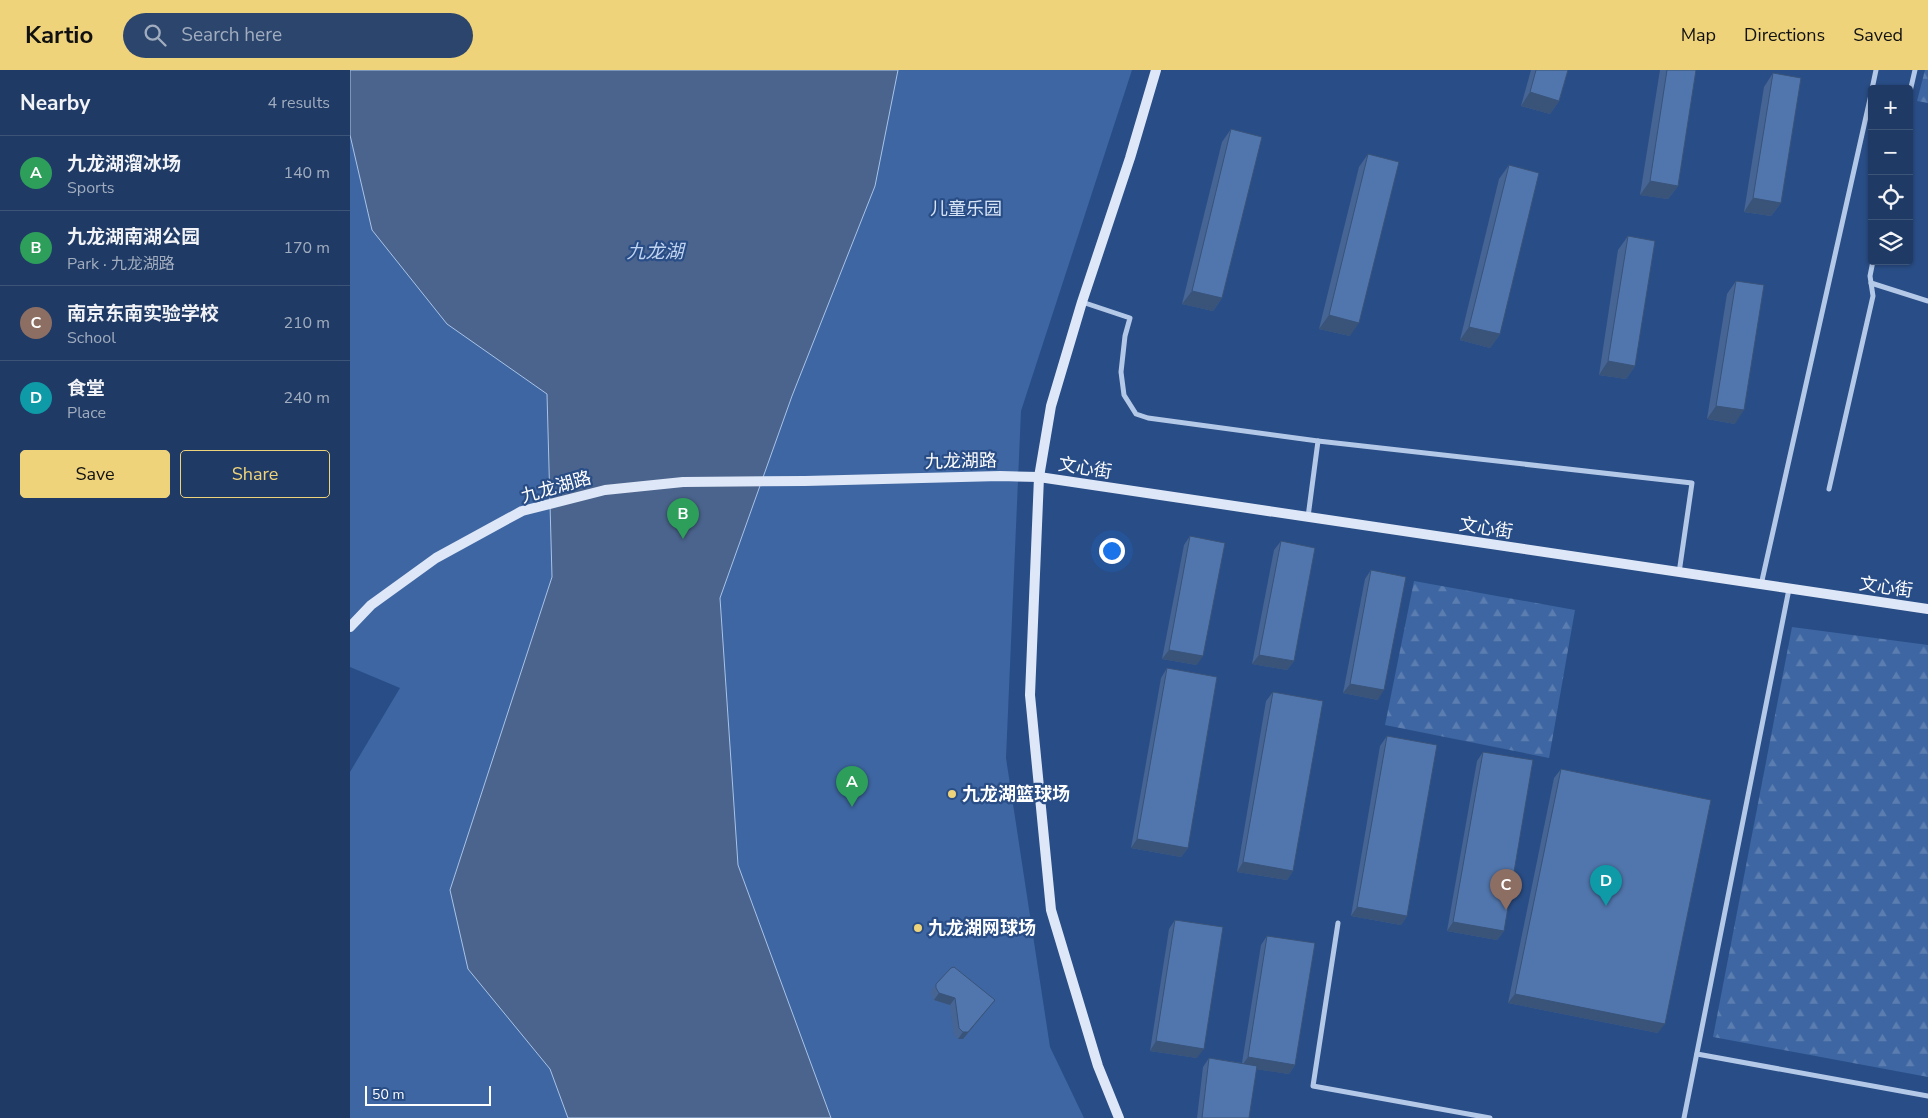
<!DOCTYPE html>
<meta charset="utf-8">
<style>
:root{--surface:#1f3a64;--page:#2c456d;--text:#f1f3f6;--muted:#a1adbf;--line:#3c5478;--accent:#efd37b}
body{margin:0;font-family:"Nunito Sans","Noto Sans SC",sans-serif;background:var(--page);color:var(--text)}
.controls{position:absolute;right:15px;top:15px;display:grid;overflow:hidden;border-radius:5px;box-shadow:0 1px 4px #0004}
.controls button{width:45px;height:45px;display:grid;place-items:center;padding:0;border:0;border-bottom:1px solid var(--line);background:var(--surface);color:var(--text);font:25px sans-serif}
.scale{position:absolute;left:15px;bottom:12px;width:126px;box-sizing:border-box;padding-left:5px;border:2px solid #fff;border-top:0;font-size:14px;line-height:18px;white-space:nowrap;color:#fff;-webkit-text-stroke:4px #294d86;paint-order:stroke}
.you{position:absolute;left:761px;top:480px;width:18px;height:18px;margin:-12px;border:4px solid #fff;border-radius:50%;background:#1a73e8;box-shadow:0 0 0 8px #1a73e833}
.badge{display:grid;place-items:center;width:32px;height:32px;border-radius:50%;background:var(--accent);color:#fff;font-size:16px;font-weight:700}
.pin{position:absolute;translate:-50% -41px;filter:drop-shadow(0 1px 2px #0008)}
.pin::after{content:'';position:absolute;top:26px;width:18px;height:15px;background:inherit;clip-path:polygon(0 0,100% 0,50% 100%)}
.list{margin:0;padding:0;list-style:none}
h2{display:flex;justify-content:space-between;align-items:center;height:65px;margin:0;padding:0 20px;font-size:21px}
h2 small{font-size:16px;font-weight:400;color:var(--muted)}
.list li{display:grid;grid-template-columns:32px 1fr auto;gap:15px;align-items:center;box-sizing:border-box;height:75px;padding:0 20px;border-top:1px solid var(--line)}
.list b{display:block;font-size:19px;white-space:nowrap}
.list p{margin:0;font-size:16px;white-space:nowrap;color:var(--muted)}
.list em{font-size:16px;font-style:normal;color:var(--muted)}
.actions{display:flex;gap:10px;padding:15px 20px}
.actions a{flex:1;padding:11px 0;border:1px solid var(--accent);border-radius:5px;text-align:center;font-size:18px;color:var(--accent)}
.actions .main{background:var(--accent);color:#111}
.icon{flex:none;width:28px;height:28px;fill:none;stroke:currentColor;stroke-width:2;stroke-linecap:round;stroke-linejoin:round}
.map{position:relative;flex:none;width:1578px;height:1048px;overflow:hidden}
header{display:flex;align-items:center;gap:30px;box-sizing:border-box;height:70px;padding:0 25px;background:var(--accent);color:#111}
header strong{font-size:24px}
nav{display:flex;gap:28px;margin-inline-start:auto;font-size:18px}
.search{width:350px;height:45px;background:var(--page);display:flex;align-items:center;gap:12px;box-sizing:border-box;padding:0 18px;border-radius:28px;color:var(--muted);font-size:19px}
main{display:flex}
aside{flex:1;background:var(--surface)}
.map>svg:first-child{display:block}
.forest{fill:url(#forest-firs)}
.park{fill:#3e66a2}
.water{fill:#4b648d;stroke:#a9c3e8}
.lines{fill:none;stroke-linecap:round;stroke-linejoin:round}
.street{stroke:#b4c9e8;stroke-width:5}
.secondary{stroke:#dee7f7;stroke-width:10}
.wall{fill:#466595}
.shaded-wall{fill:#395379}
.building{fill:#5176ad;stroke:#395379}
.poi-dot{fill:#efd37b;stroke:#294d86;stroke-width:2}
.labels{text-anchor:middle;stroke-width:4.5;stroke-linejoin:round;paint-order:stroke}
.park-label{font-size:18px;fill:#d7e4f6;stroke:#294d86}
.street-label{font-size:18px;fill:#fff;stroke:#294d86}
.poi-label{font-size:18px;font-weight:bold;fill:#fff;stroke:#294d86;text-anchor:start}
.water-label{font-size:19px;font-style:italic;fill:#c0d3ef;stroke:#294d86}
</style>
<header>
<strong>Kartio</strong>
<div class="search"><svg class="icon" aria-label="search" viewBox="0 0 24 24"><circle cx="10" cy="10" r="6"/><path d="M15 15l6 6"/></svg>Search here</div>
<nav><a>Map</a><a>Directions</a><a>Saved</a></nav>
</header>
<main>
<aside>
<h2>Nearby<small>4 results</small></h2>
<ul class="list">
<li><span class="badge" style="background:#2e9e5b">A</span><div><b>九龙湖溜冰场</b><p>Sports</p></div><em>140 m</em></li>
<li><span class="badge" style="background:#2e9e5b">B</span><div><b>九龙湖南湖公园</b><p>Park · 九龙湖路</p></div><em>170 m</em></li>
<li><span class="badge" style="background:#8d6e63">C</span><div><b>南京东南实验学校</b><p>School</p></div><em>210 m</em></li>
<li><span class="badge" style="background:#0f9aa8">D</span><div><b>食堂</b><p>Place</p></div><em>240 m</em></li>
</ul>
<div class="actions"><a class="main">Save</a><a>Share</a></div>
</aside>
<div class="map">
<svg width="1578" height="1048" viewBox="0 0 1578 1048">
<defs>
<pattern id="forest-firs" width="22" height="20" patternUnits="userSpaceOnUse" patternTransform="scale(1.25)"><rect width="22" height="20" fill="#3e66a2"/><path d="M5 1l3.5 6h-7zM16 11l3.5 6h-7z" fill="#5b7db0"/></pattern>
</defs>
<rect width="100%" height="100%" fill="#294d86"/>
<g class="forest">
<path d="M 1575,0 L 1578,0 L 1578,33 L 1567,31 Z"/>
<path d="M 1064,511 L 1225,540 L 1199,688 L 1035,655 Z"/>
<path d="M 1442,557 L 1578,575 L 1578,1007 L 1363,967 Z"/>
</g>
<path class="park" d="M 0,0 L 782,0 L 671,341 L 656,688 L 700,977 L 734,1048 L 0,1048 L 0,702 L 50,618 L 0,597 Z"/>
<path class="water" d="M 0,0 L 548,0 L 525,116 L 442,326 L 370,528 L 388,795 L 481,1048 L 218,1048 L 200,999 L 118,899 L 100,820 L 202,507 L 197,324 L 97,254 L 22,160 L 0,65 Z"/>
<g class="lines">
<g class="street">
<path d="M 1522,19 L 1526,0"/>
<path d="M 1559,26 L 1565,0"/>
<path d="M 1521,213 L 1578,231"/>
<path d="M 732,232 L 780,248 L 775,266 L 771,302 L 774,325 L 786,344 L 798,348 L 968,371 L 958,447"/>
<path d="M 968,371 L 1342,413 L 1329,503"/>
<path d="M 1479,419 L 1523,226 L 1520,206 L 1523,191"/>
<path d="M 1411,515 L 1522,20"/>
<path d="M 988,853 L 963,1016 L 1140,1048"/>
<path d="M 1347,984 L 1578,1026"/>
<path d="M 1334,1048 L 1439,519"/>
</g>
<g class="secondary">
<path d="M 0,557 L 21,535 L 86,488 L 172,441 L 255,420 L 333,412 L 455,411 L 650,406 L 689,407 L 1578,539"/>
<path d="M 769,1048 L 748,996 L 701,840 L 680,625 L 689,407 L 701,336 L 732,232 L 780,88 L 806,0"/>
</g>
</g>
<g class="wall">
<path d="M 1181,0 L 1218,0 L 1209,31 L 1200,44 L 1171,36 Z"/>
<path d="M 1310,0 L 1346,0 L 1328,116 L 1318,129 L 1290,125 Z"/>
<path d="M 1423,3 L 1431,133 L 1421,146 L 1394,142 L 1414,17 Z"/>
<path d="M 881,59 L 872,228 L 863,241 L 832,234 L 872,72 Z"/>
<path d="M 1018,84 L 1000,266 L 969,259 L 1009,97 Z"/>
<path d="M 1159,95 L 1150,264 L 1140,278 L 1110,270 L 1149,109 Z"/>
<path d="M 1278,166 L 1285,296 L 1276,309 L 1249,305 L 1268,180 Z"/>
<path d="M 1386,211 L 1385,354 L 1357,349 L 1377,224 Z"/>
<path d="M 840,466 L 847,595 L 812,589 L 834,475 Z"/>
<path d="M 931,471 L 944,591 L 937,600 L 902,594 L 924,480 Z"/>
<path d="M 1021,500 L 1028,630 L 993,623 L 1015,509 Z"/>
<path d="M 817,598 L 838,778 L 831,787 L 781,778 L 811,608 Z"/>
<path d="M 923,622 L 943,801 L 937,810 L 887,802 L 916,631 Z"/>
<path d="M 1037,666 L 1057,846 L 1051,855 L 1001,846 L 1030,676 Z"/>
<path d="M 1133,682 L 1154,861 L 1147,870 L 1097,861 L 1127,691 Z"/>
<path d="M 1211,699 L 1308,963 L 1158,933 L 1204,708 Z"/>
<path d="M 825,850 L 847,988 L 800,981 L 819,859 Z"/>
<path d="M 917,866 L 945,995 L 939,1004 L 906,999 L 899,1048 L 847,1048 L 853,997 L 859,988 L 892,993 L 911,875 Z"/>
<path d="M 586,914 L 645,930 L 613,969 L 608,969 L 604,965 L 600,935 L 584,930 L 581,925 L 581,921 Z"/>
</g>
<g class="shaded-wall">
<path d="M 1180,22 L 1209,31 L 1200,44 L 1171,36 Z"/>
<path d="M 1300,111 L 1328,116 L 1318,129 L 1290,125 Z"/>
<path d="M 1403,128 L 1431,133 L 1421,146 L 1394,142 Z"/>
<path d="M 842,221 L 872,228 L 863,241 L 832,234 Z"/>
<path d="M 979,245 L 1009,253 L 1000,266 L 969,259 Z"/>
<path d="M 1119,257 L 1150,264 L 1140,278 L 1110,270 Z"/>
<path d="M 1258,291 L 1285,296 L 1276,309 L 1249,305 Z"/>
<path d="M 1366,336 L 1394,340 L 1385,354 L 1357,349 Z"/>
<path d="M 819,580 L 853,586 L 847,595 L 812,589 Z"/>
<path d="M 909,585 L 944,591 L 937,600 L 902,594 Z"/>
<path d="M 1000,614 L 1034,620 L 1028,630 L 993,623 Z"/>
<path d="M 787,769 L 838,778 L 831,787 L 781,778 Z"/>
<path d="M 893,792 L 943,801 L 937,810 L 887,802 Z"/>
<path d="M 1007,837 L 1057,846 L 1051,855 L 1001,846 Z"/>
<path d="M 1103,852 L 1154,861 L 1147,870 L 1097,861 Z"/>
<path d="M 589,923 L 605,928 L 600,935 L 584,930 Z"/>
<path d="M 1165,924 L 1315,954 L 1308,963 L 1158,933 Z"/>
<path d="M 645,930 L 613,969 L 608,969 L 613,962 Z"/>
<path d="M 806,971 L 854,979 L 847,988 L 800,981 Z"/>
<path d="M 898,987 L 945,995 L 939,1004 L 891,997 Z"/>
</g>
<g class="building">
<path d="M 1186,0 L 1218,0 L 1209,31 L 1180,22 Z"/>
<path d="M 1317,0 L 1346,0 L 1328,116 L 1300,111 Z"/>
<path d="M 1423,3 L 1451,8 L 1431,133 L 1403,128 Z"/>
<path d="M 881,59 L 912,67 L 872,228 L 842,221 Z"/>
<path d="M 1018,84 L 1049,92 L 1009,253 L 979,245 Z"/>
<path d="M 1159,95 L 1189,103 L 1150,264 L 1119,257 Z"/>
<path d="M 1278,166 L 1305,171 L 1285,296 L 1258,291 Z"/>
<path d="M 1386,211 L 1414,215 L 1394,340 L 1366,336 Z"/>
<path d="M 840,466 L 875,473 L 853,586 L 819,580 Z"/>
<path d="M 931,471 L 965,478 L 944,591 L 909,585 Z"/>
<path d="M 1021,500 L 1056,507 L 1034,620 L 1000,614 Z"/>
<path d="M 817,598 L 867,607 L 838,778 L 787,769 Z"/>
<path d="M 923,622 L 973,631 L 943,801 L 893,792 Z"/>
<path d="M 1037,666 L 1087,675 L 1057,846 L 1007,837 Z"/>
<path d="M 1133,682 L 1183,690 L 1154,861 L 1103,852 Z"/>
<path d="M 1211,699 L 1361,730 L 1315,954 L 1165,924 Z"/>
<path d="M 825,850 L 873,857 L 854,979 L 806,971 Z"/>
<path d="M 917,866 L 965,873 L 945,995 L 898,987 Z"/>
<path d="M 604,897 L 645,930 L 618,962 L 613,962 L 609,958 L 605,928 L 589,923 L 586,918 L 586,914 L 601,898 Z"/>
<path d="M 859,988 L 907,996 L 899,1048 L 852,1048 Z"/>
</g>
<g class="poi-dot">
<circle cx="602" cy="724" r="5"/>
<circle cx="568" cy="858" r="5"/>
</g>
<g class="labels">
<g class="park-label">
<text x="616" y="145">儿童乐园</text>
</g>
<g class="street-label">
<text transform="translate(611 391) rotate(-1)" y="6">九龙湖路</text>
<text transform="translate(735 398) rotate(9)" y="6">文心街</text>
<text transform="translate(206 417) rotate(-16)" y="6">九龙湖路</text>
<text transform="translate(1136 458) rotate(9)" y="6">文心街</text>
<text transform="translate(1536 517) rotate(8)" y="6">文心街</text>
</g>
<g class="poi-label">
<text x="612" y="730">九龙湖篮球场</text>
<text x="578" y="864">九龙湖网球场</text>
</g>
<g class="water-label">
<text x="305" y="188">九龙湖</text>
</g>
</g>
</svg>
<div class="controls">
<button>+</button>
<button>−</button>
<button><svg class="icon" aria-label="locate" viewBox="0 0 24 24"><circle cx="12" cy="12" r="6"/><path d="M12 2v4M12 18v4M2 12h4M18 12h4"/></svg></button>
<button><svg class="icon" aria-label="layers" viewBox="0 0 24 24"><path d="M12 4l9 5-9 5-9-5zM3 14l9 5 9-5"/></svg></button>
</div>
<div class="scale">50 m</div>
<div class="you"></div>
<div class="pin badge" style="left:502px;top:737px;background:#2e9e5b">A</div>
<div class="pin badge" style="left:333px;top:469px;background:#2e9e5b">B</div>
<div class="pin badge" style="left:1156px;top:840px;background:#8d6e63">C</div>
<div class="pin badge" style="left:1256px;top:836px;background:#0f9aa8">D</div>
</div>
</main>
